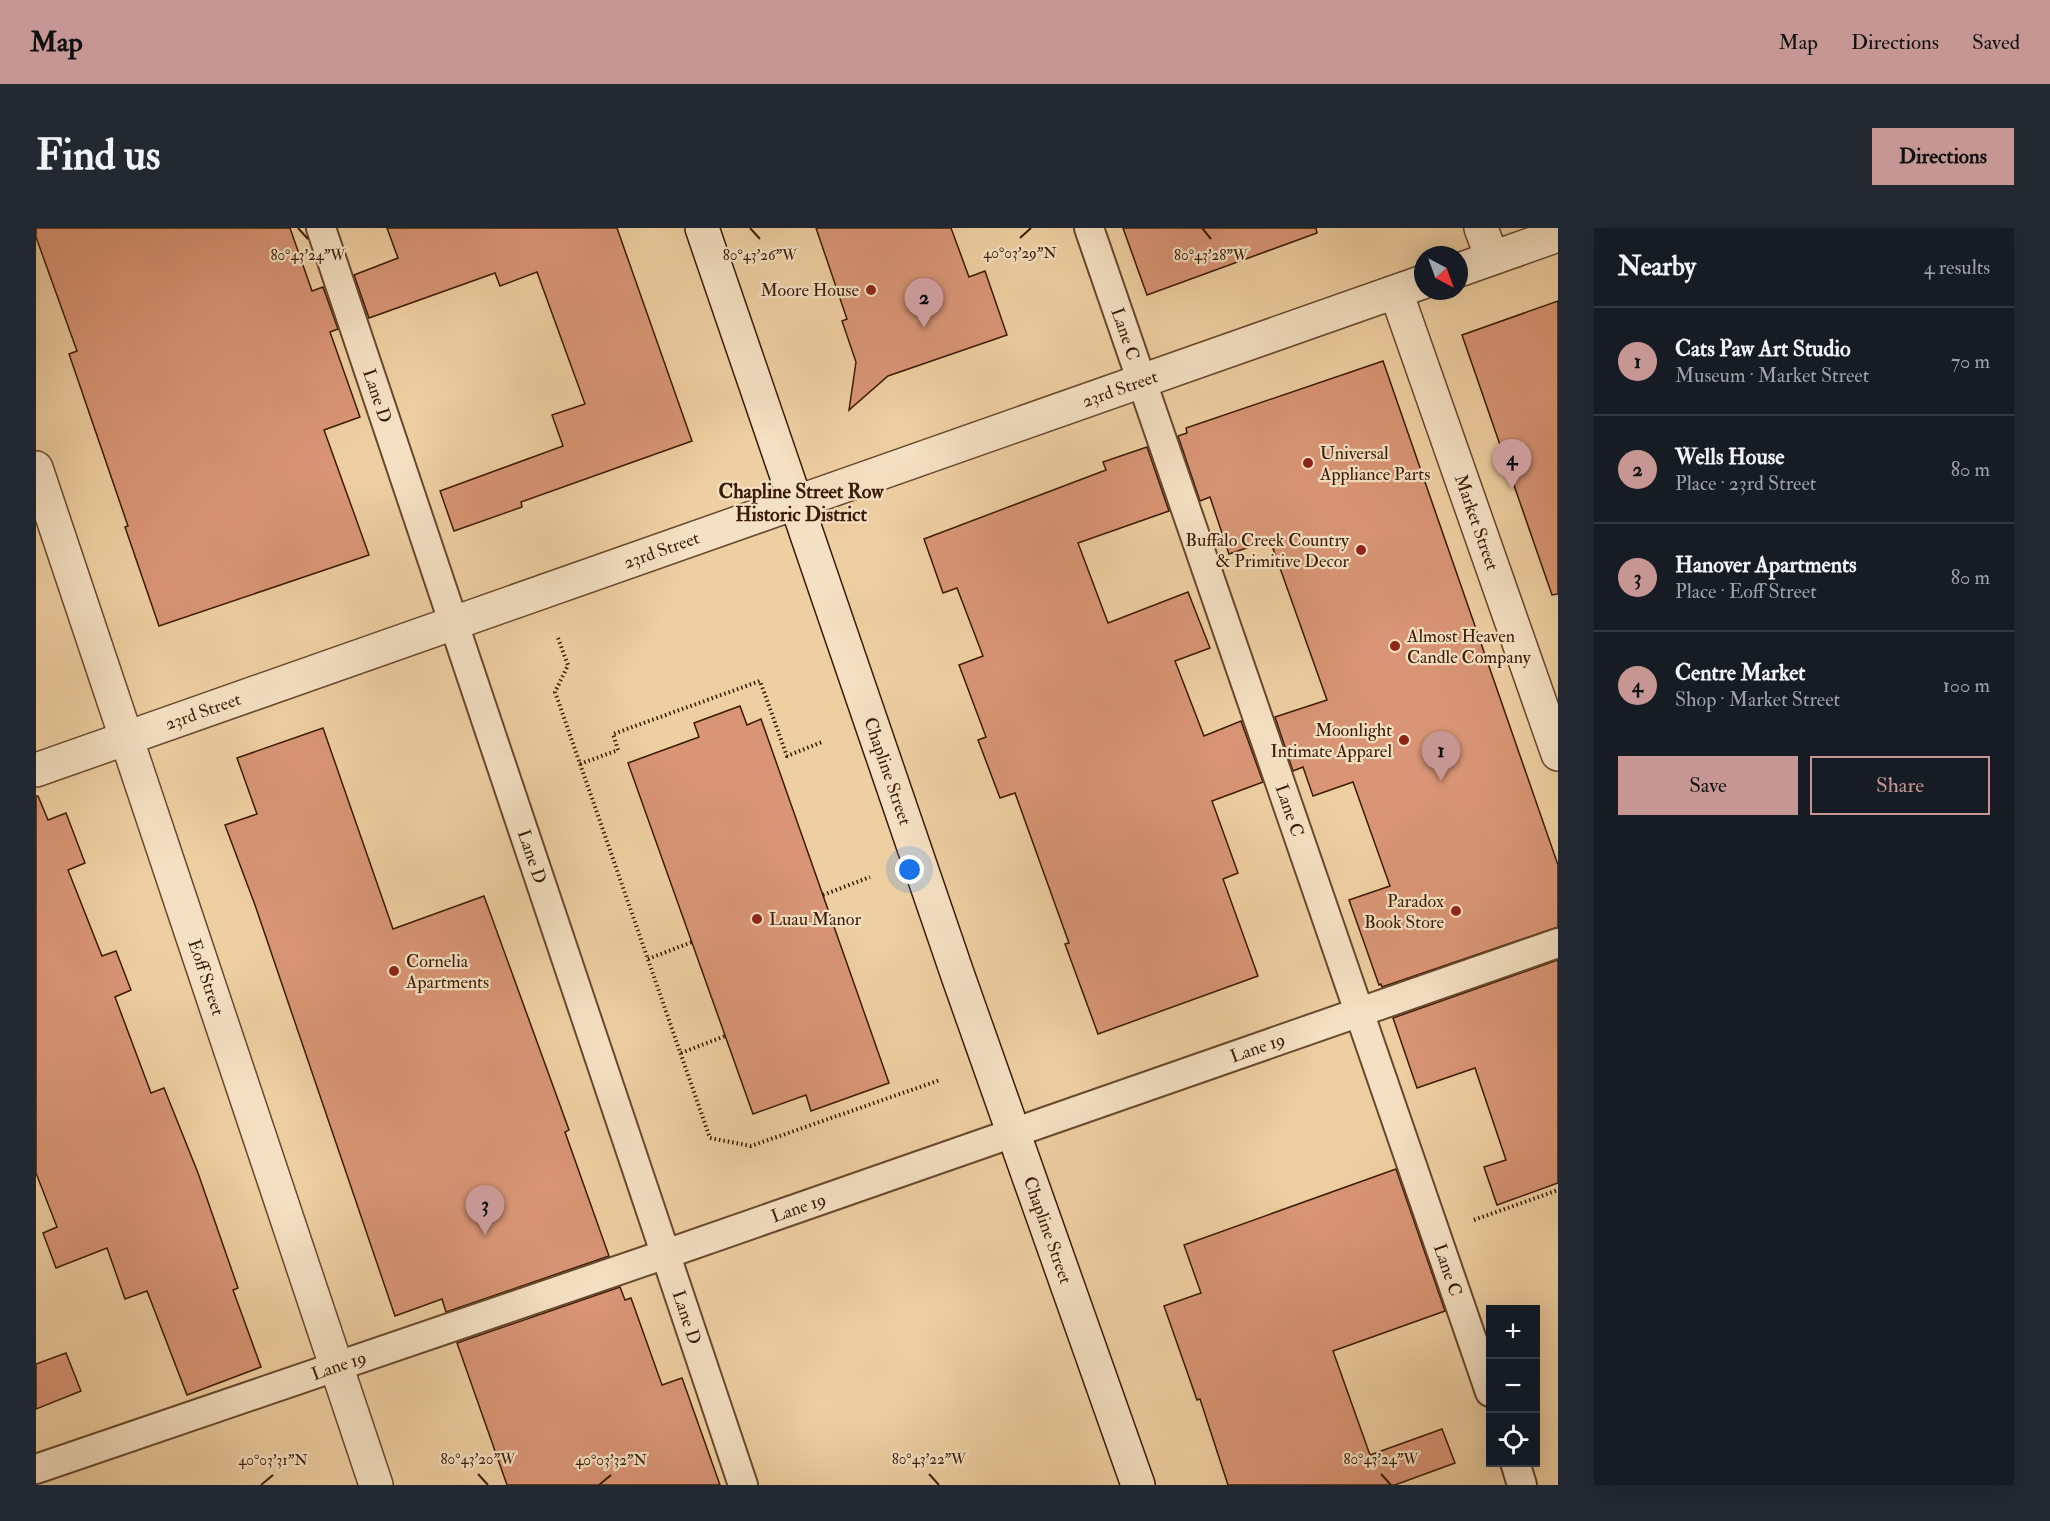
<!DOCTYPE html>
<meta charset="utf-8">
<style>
:root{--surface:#171b24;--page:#242831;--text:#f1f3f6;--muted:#9ea1a6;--line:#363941;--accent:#c59692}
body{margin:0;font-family:"IM FELL Double Pica",serif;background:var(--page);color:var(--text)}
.controls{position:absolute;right:18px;bottom:18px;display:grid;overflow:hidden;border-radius:0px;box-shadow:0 6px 24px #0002}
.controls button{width:54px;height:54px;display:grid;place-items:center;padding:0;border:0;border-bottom:2px solid var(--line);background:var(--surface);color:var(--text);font:30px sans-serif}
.compass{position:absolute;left:1378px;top:18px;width:54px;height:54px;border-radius:50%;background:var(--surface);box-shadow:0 6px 24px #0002;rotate:139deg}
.you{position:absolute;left:874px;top:642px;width:21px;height:21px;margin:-15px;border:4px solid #fff;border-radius:50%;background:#1a73e8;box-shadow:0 0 0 9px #1a73e833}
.badge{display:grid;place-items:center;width:39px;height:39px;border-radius:50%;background:var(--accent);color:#111;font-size:20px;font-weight:700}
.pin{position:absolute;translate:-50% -50px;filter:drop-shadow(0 2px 3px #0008)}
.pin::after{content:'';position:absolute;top:32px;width:21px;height:18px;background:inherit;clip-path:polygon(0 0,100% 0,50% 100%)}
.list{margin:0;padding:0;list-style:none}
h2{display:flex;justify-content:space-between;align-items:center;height:78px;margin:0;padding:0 24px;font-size:26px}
h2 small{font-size:20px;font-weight:400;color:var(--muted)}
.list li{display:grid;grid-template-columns:39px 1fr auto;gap:18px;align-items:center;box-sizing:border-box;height:108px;padding:0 24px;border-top:2px solid var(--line)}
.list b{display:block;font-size:22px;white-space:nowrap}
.list p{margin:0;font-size:20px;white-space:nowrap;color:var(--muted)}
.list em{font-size:20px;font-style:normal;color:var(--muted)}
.actions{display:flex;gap:12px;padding:18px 24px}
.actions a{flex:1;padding:14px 0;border:2px solid var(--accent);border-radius:0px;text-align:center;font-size:21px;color:var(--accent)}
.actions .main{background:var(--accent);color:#111}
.icon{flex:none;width:33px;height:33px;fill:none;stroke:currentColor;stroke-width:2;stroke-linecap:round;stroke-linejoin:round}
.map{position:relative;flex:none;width:1522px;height:1257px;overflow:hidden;border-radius:0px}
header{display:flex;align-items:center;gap:36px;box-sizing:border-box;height:84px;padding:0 30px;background:var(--accent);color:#111}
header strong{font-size:28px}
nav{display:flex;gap:33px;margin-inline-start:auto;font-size:21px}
.intro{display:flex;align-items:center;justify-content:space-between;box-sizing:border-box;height:144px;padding:0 36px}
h1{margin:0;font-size:42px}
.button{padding:15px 27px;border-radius:0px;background:var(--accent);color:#111;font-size:21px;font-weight:700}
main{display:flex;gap:36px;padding:0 36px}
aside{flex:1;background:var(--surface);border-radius:0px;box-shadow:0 6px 24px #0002}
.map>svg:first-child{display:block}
.building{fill:#d99575;stroke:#3b1b06;stroke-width:1.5}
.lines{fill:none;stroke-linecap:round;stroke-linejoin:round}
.lane-casing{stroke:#68482d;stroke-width:32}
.street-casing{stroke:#68482d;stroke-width:36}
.secondary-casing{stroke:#3b1b06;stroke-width:36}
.path{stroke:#3b1b06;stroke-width:4;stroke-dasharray:1.5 3;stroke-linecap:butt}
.lane{stroke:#f4e0c2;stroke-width:28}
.street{stroke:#f4e0c2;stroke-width:33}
.secondary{stroke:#f4e0c2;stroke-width:33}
.ticks{fill:none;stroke:#3b1b06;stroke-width:2}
.poi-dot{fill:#8f2418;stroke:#f4e0c2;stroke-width:2}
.labels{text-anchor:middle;stroke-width:4.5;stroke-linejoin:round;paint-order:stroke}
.poi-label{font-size:18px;fill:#3b1b06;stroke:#f4e0c2;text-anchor:end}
.street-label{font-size:18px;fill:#3b1b06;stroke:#f4e0c2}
.neighbourhood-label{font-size:20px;font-weight:bold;fill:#3b1b06;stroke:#f4e0c2}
.ticks-label{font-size:15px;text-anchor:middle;fill:#3b1b06;stroke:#f4e0c2;stroke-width:4.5;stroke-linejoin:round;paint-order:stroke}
</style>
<header>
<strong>Map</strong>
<nav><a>Map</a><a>Directions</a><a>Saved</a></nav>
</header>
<div class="intro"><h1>Find us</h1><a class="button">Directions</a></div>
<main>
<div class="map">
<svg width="1522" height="1257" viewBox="0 0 1522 1257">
<rect width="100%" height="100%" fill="#eecfa1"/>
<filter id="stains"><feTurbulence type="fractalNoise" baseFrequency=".00333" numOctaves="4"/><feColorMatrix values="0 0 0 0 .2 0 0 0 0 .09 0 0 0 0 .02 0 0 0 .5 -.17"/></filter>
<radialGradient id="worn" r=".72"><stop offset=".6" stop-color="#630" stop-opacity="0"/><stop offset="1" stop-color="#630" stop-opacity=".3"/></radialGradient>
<g class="building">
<path d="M 0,0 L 254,0 L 276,63 L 287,59 L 302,101 L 294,104 L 324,189 L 288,202 L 333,327 L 123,398 L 89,299 L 92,298 L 33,126 L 41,123 L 0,9 Z"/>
<path d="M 351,0 L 581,0 L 656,213 L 485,274 L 486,279 L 418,303 L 404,263 L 527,218 L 516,187 L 549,176 L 501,44 L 464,58 L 459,45 L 333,90 L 318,47 L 362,30 Z"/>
<path d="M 780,0 L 915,0 L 933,49 L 949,43 L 971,107 L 852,148 L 813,182 L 820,134 L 806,93 L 811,91 Z"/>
<path d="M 1087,0 L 1280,0 L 1281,5 L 1111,67 Z"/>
<path d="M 1522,73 L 1522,366 L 1516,367 L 1426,107 Z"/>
<path d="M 1347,133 L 1522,637 L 1522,699 L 1346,759 L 1345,756 L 1343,757 L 1313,672 L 1354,658 L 1317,554 L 1277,568 L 1267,539 L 1257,543 L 1239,489 L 1291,472 L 1234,312 L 1193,326 L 1174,269 L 1164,273 L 1142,208 L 1151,205 L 1150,200 Z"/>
<path d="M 1111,219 L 1133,283 L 1042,315 L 1072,395 L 1152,364 L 1174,420 L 1139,433 L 1168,508 L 1205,493 L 1227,554 L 1176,573 L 1202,645 L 1187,651 L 1222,748 L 1062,806 L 1029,716 L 1033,715 L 979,565 L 964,570 L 942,512 L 950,509 L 923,437 L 947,428 L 921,360 L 907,365 L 888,311 L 1070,242 L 1067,234 Z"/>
<path d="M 704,478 L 711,497 L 725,491 L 853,855 L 775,883 L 770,867 L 717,886 L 592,535 L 663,509 L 658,495 Z"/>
<path d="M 287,500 L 357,701 L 448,668 L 533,902 L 529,904 L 573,1028 L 410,1084 L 406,1071 L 359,1088 L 219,677 L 189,597 L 221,586 L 201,530 Z"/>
<path d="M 0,568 L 2,568 L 12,592 L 30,585 L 49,635 L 32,642 L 66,728 L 80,723 L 95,762 L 79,769 L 115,865 L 128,860 L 162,945 L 202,1060 L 197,1062 L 225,1139 L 151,1167 L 111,1063 L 89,1071 L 71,1020 L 20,1040 L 7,1005 L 21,999 L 0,945 Z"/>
<path d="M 1522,732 L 1522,955 L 1461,977 L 1448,939 L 1470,932 L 1439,840 L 1381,860 L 1357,790 Z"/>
<path d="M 1360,941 L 1409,1083 L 1297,1123 L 1334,1227 L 1406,1201 L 1419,1235 L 1359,1257 L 1192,1257 L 1164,1171 L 1161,1172 L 1128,1078 L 1165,1065 L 1148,1017 Z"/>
<path d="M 584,1059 L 589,1072 L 595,1070 L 626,1157 L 646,1150 L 684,1257 L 471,1257 L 421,1115 Z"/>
<path d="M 30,1125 L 45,1163 L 0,1181 L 0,1136 Z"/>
</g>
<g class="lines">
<g class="lane-casing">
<g id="lane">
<path id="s1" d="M 285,0 L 707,1257"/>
<path id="s2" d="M 1053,0 L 1454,1164"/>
<path d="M 1479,1234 L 1486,1257"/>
<path id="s3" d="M 0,1241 L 630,1026 L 1522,715"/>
</g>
</g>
<g class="street-casing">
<g id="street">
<path d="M 1445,0 L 1456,30"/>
<path d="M 1423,42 L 1522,7"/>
<path id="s4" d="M 1360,64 L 1522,526"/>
<path id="s5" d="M 0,240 L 340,1257"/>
<path id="s6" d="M 0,542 L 1387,54"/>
</g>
</g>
<g class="secondary-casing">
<g id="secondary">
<path id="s7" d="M 666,0 L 922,748 L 1102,1257"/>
</g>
</g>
<g class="path">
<path d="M 522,410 L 532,437 L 519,464 L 674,910 L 715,918 L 904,852"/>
<path d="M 544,536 L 582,522 L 577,506 L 724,453 L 751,528 L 786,514"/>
<path d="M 787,667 L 834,649"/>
<path d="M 612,731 L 656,714"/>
<path d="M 645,825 L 689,808"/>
<path d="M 1438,992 L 1522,962"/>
</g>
<use href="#lane" class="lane"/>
<use href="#street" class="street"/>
<use href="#secondary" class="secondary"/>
</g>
<path class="ticks" d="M 262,0 L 272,11M 714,0 L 724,11M 1166,0 L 1175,11M 984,10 L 995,0M 442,1246 L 452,1257M 893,1246 L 903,1257M 1345,1246 L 1355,1257M 225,1257 L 237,1247M 563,1257 L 575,1247"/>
<g class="poi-dot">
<circle cx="835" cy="62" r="6"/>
<circle cx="1272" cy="235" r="6"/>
<circle cx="1325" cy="322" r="6"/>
<circle cx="1359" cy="418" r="6"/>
<circle cx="1368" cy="512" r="6"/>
<circle cx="1420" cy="683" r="6"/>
<circle cx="721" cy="691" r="6"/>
<circle cx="358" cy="743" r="6"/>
</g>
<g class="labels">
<g class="poi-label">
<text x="823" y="68">Moore House</text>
<text x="1284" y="231" text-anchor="start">Universal<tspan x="1284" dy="21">Appliance Parts</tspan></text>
<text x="1313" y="318">Buffalo Creek Country<tspan x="1313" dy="21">&amp; Primitive Decor</tspan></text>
<text x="1371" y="414" text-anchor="start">Almost Heaven<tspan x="1371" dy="21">Candle Company</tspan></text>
<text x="1356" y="508">Moonlight<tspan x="1356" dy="21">Intimate Apparel</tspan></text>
<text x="1408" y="679">Paradox<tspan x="1408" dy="21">Book Store</tspan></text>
<text x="733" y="697" text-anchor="start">Luau Manor</text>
<text x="370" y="739" text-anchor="start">Cornelia<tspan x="370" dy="21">Apartments</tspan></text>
</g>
<g class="street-label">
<text dy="6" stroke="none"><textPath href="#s2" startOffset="112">Lane C</textPath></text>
<text dy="6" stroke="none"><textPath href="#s6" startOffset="1149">23rd Street</textPath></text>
<text dy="6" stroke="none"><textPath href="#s1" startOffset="177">Lane D</textPath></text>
<text dy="6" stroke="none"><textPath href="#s4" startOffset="244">Market Street</textPath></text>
<text dy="6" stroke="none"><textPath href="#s6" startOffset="663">23rd Street</textPath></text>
<text dy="6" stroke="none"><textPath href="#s6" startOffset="177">23rd Street</textPath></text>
<text dy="6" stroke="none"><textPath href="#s7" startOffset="574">Chapline Street</textPath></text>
<text dy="6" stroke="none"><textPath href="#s2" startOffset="616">Lane C</textPath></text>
<text dy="6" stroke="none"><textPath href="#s1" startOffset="663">Lane D</textPath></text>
<text dy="6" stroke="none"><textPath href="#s5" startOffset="537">Eoff Street</textPath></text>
<text dy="6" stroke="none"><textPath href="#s3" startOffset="1292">Lane 19</textPath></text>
<text dy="6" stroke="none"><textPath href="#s3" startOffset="806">Lane 19</textPath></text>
<text dy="6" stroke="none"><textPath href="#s7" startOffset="1060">Chapline Street</textPath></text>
<text dy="6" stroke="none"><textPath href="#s2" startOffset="1102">Lane C</textPath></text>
<text dy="6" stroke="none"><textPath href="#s1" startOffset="1149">Lane D</textPath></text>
<text dy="6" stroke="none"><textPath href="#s3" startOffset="320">Lane 19</textPath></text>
</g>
<g class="neighbourhood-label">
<text x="765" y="270">Chapline Street Row<tspan x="765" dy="23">Historic District</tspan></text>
</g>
</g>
<g class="ticks-label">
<text x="984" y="30">40°03'29"N</text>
<text x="272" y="32">80°43'24"W</text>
<text x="1175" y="32">80°43'28"W</text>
<text x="724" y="32">80°43'26"W</text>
<text x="442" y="1236">80°43'20"W</text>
<text x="893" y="1236">80°43'22"W</text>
<text x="1345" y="1236">80°43'24"W</text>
<text x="237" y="1237">40°03'31"N</text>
<text x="575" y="1237">40°03'32"N</text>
</g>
<rect width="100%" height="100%" filter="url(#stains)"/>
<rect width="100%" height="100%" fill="url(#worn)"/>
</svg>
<div class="controls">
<button>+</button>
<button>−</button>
<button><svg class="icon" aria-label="locate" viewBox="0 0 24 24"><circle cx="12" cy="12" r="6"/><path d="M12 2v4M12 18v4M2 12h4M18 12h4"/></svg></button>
</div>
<svg class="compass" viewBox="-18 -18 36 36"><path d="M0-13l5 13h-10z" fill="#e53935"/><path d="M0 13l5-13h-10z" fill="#9ea1a6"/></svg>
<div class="you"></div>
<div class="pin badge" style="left:1405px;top:553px">1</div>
<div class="pin badge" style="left:888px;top:100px">2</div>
<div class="pin badge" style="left:449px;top:1007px">3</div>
<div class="pin badge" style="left:1476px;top:261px">4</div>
</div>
<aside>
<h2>Nearby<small>4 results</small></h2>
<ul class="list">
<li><span class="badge">1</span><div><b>Cats Paw Art Studio</b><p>Museum · Market Street</p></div><em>70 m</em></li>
<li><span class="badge">2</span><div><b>Wells House</b><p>Place · 23rd Street</p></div><em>80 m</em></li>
<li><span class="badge">3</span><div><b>Hanover Apartments</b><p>Place · Eoff Street</p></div><em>80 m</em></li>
<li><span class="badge">4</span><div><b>Centre Market</b><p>Shop · Market Street</p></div><em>100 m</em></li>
</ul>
<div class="actions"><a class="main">Save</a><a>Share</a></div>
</aside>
</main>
